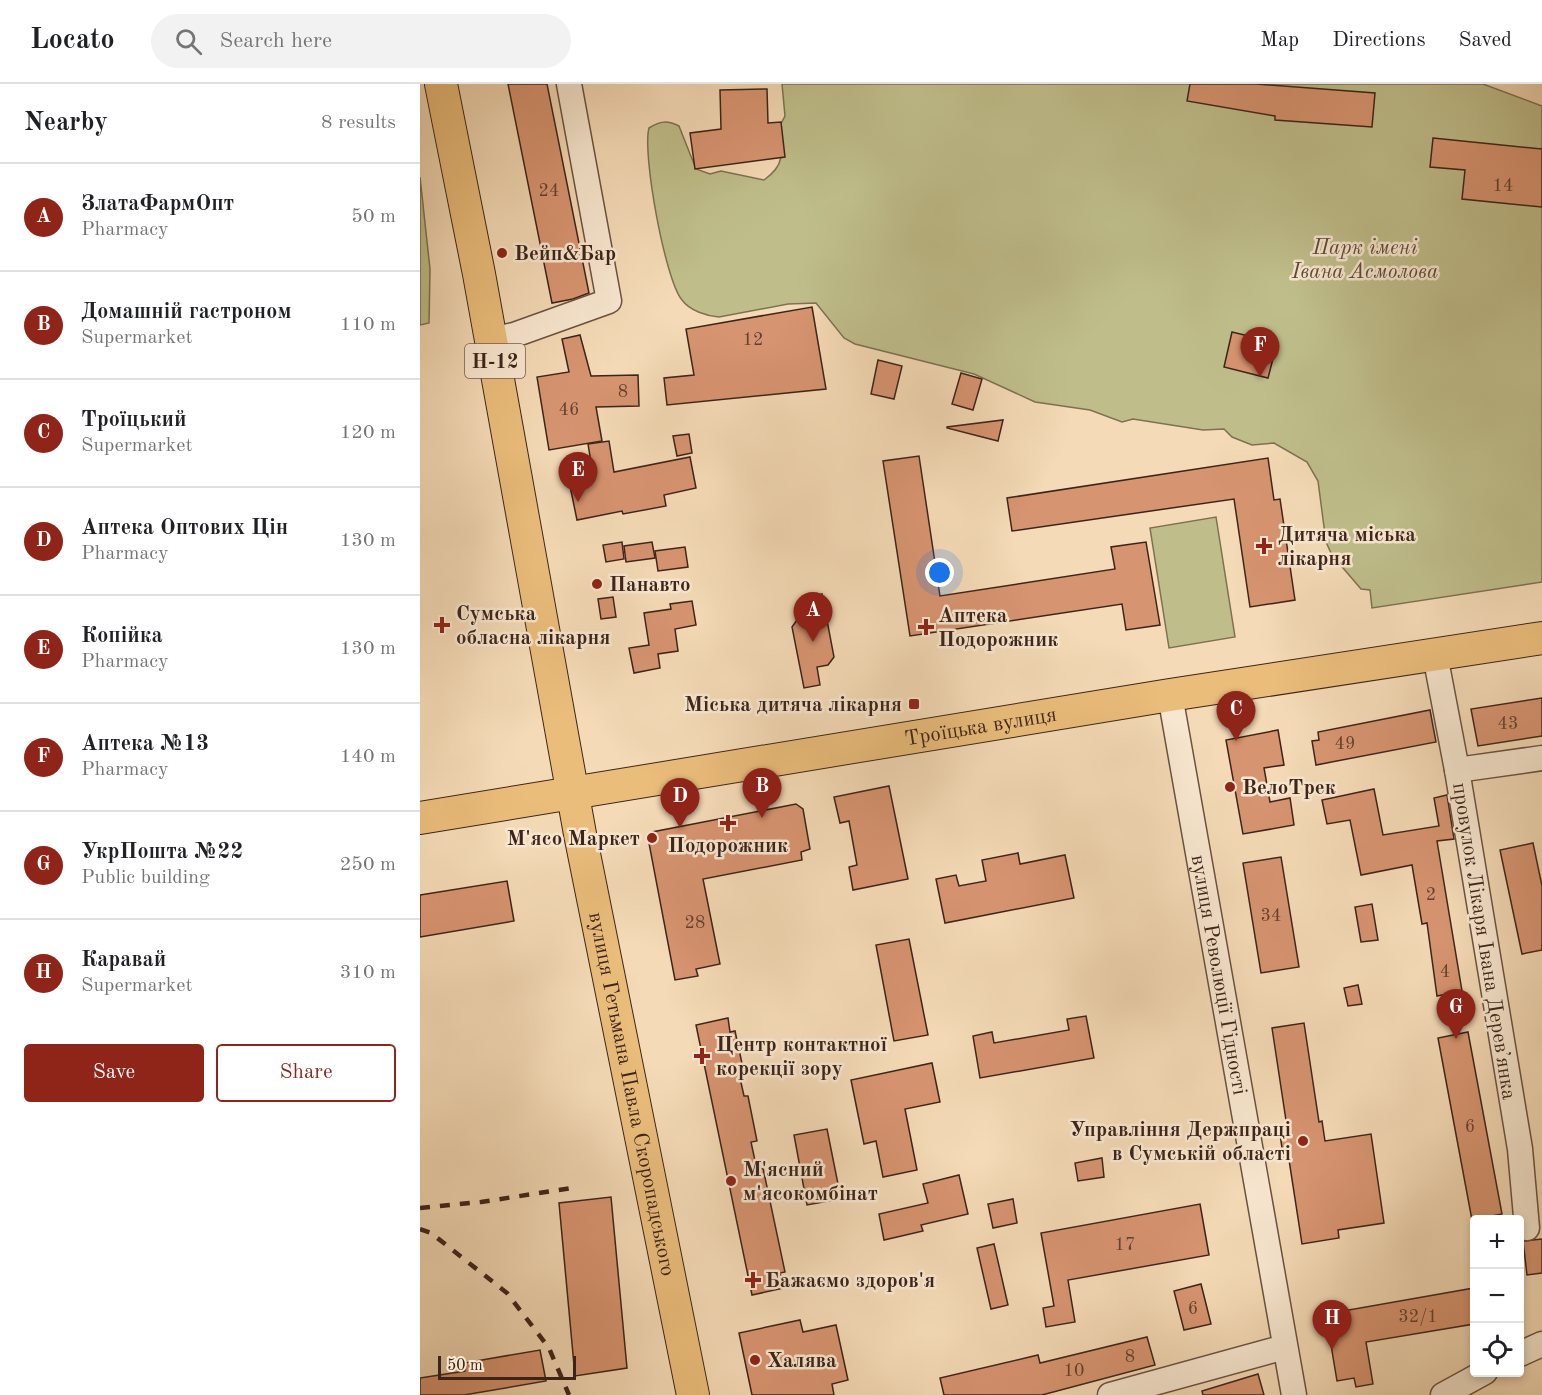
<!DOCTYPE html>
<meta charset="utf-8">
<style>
:root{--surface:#fff;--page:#f2f2f2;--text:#202124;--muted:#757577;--line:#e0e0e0;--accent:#8f2418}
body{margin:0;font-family:"Old Standard TT",serif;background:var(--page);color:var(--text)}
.controls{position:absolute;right:18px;bottom:18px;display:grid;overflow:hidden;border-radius:6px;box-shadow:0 3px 9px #0003}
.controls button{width:54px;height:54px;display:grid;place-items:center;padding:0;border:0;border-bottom:2px solid var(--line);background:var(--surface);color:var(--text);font:30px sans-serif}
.scale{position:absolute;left:18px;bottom:15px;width:138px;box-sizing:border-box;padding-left:6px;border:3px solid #3c241a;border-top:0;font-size:16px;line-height:21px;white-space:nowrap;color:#3c241a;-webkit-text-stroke:4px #f8e7d0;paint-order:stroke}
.you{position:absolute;left:520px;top:489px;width:21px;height:21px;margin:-15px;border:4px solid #fff;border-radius:50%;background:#1a73e8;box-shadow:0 0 0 9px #1a73e833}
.badge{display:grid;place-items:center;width:39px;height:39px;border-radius:50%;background:var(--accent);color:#fff;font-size:20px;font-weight:700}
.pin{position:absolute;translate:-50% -50px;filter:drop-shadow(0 2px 3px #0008)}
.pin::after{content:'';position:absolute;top:32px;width:21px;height:18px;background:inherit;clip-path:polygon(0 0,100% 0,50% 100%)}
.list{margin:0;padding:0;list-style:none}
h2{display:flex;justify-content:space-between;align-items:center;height:78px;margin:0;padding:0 24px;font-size:26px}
h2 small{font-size:20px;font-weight:400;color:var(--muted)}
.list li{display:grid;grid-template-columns:39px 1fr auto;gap:18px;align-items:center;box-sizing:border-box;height:108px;padding:0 24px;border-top:2px solid var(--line)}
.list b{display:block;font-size:22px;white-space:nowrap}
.list p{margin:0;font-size:20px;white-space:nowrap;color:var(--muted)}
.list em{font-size:20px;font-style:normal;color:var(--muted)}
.actions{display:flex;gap:12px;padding:18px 24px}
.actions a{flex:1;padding:14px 0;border:2px solid var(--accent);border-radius:6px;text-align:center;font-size:21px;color:var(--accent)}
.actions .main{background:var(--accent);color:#fff}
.icon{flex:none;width:33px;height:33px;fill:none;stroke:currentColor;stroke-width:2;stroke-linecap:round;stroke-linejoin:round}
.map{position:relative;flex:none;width:1122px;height:1311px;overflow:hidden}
header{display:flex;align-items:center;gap:36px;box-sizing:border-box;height:84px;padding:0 30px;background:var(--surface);border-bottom:2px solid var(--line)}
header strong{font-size:28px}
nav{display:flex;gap:33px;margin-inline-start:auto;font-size:21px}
.search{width:420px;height:54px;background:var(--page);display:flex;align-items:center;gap:15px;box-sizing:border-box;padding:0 21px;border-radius:33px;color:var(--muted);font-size:22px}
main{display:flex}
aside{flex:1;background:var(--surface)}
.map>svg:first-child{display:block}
.green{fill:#bfbe8b;stroke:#7e7152;stroke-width:1.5}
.building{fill:#d79470;stroke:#3c241a;stroke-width:1.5}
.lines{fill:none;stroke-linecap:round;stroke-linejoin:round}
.minor-casing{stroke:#6a5241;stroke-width:27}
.major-casing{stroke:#3c241a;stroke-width:34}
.minor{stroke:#f8e7d0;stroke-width:24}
.major{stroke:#eabd7b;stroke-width:32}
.rail{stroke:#3c241a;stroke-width:4.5;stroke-dasharray:10 10;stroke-linecap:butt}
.poi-dot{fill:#8f2418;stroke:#f8e7d0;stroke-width:2}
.labels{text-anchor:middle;stroke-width:5;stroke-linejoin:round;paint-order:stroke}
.number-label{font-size:18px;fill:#634030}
.shield{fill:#f8e7d0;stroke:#745e51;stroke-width:1.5}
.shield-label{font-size:20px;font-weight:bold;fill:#3c241a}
.park-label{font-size:21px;font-style:italic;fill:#5d4a36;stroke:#f8e7d0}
.poi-label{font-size:21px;font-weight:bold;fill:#3c241a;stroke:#f8e7d0;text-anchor:start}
.street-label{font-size:21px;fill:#3c241a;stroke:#f8e7d0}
</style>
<header>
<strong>Locato</strong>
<div class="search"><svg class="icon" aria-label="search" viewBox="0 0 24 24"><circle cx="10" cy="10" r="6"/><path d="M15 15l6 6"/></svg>Search here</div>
<nav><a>Map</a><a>Directions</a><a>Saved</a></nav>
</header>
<main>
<aside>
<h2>Nearby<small>8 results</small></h2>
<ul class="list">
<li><span class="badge">A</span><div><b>ЗлатаФармОпт</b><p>Pharmacy</p></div><em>50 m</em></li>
<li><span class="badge">B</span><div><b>Домашній гастроном</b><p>Supermarket</p></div><em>110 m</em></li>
<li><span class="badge">C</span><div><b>Троїцький</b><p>Supermarket</p></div><em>120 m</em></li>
<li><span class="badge">D</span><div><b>Аптека Оптових Цін</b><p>Pharmacy</p></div><em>130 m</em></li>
<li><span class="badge">E</span><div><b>Копійка</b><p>Pharmacy</p></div><em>130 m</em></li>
<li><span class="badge">F</span><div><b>Аптека №13</b><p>Pharmacy</p></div><em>140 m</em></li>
<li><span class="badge">G</span><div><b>УкрПошта №22</b><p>Public building</p></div><em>250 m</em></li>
<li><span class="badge">H</span><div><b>Каравай</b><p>Supermarket</p></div><em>310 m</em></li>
</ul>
<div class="actions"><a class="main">Save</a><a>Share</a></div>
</aside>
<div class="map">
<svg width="1122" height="1311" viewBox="0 0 1122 1311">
<rect width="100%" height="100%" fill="#f4dab6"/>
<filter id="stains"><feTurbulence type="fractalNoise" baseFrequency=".00333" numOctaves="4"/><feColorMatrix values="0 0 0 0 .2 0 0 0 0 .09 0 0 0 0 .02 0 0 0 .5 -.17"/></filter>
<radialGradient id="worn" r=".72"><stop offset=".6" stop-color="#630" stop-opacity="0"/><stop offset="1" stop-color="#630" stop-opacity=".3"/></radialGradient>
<g class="green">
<path d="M 362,0 L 1063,0 L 1122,22 L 1122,498 L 952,524 L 950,506 L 941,505 L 912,471 L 906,458 L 898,397 L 887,378 L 854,359 L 832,361 L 812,353 L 804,345 L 783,346 L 713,335 L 702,338 L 670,326 L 615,318 L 554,290 L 435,260 L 424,254 L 396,219 L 368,220 L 299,233 C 287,232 270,227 262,216 C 245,196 222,69 229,44 C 240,37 247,36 259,42 L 276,85 L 290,90 L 301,87 L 344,96 C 365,81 363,70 357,47 L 365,32 Z"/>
<path d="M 0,93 L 10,185 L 9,239 L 0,241 Z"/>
<path d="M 796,433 L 815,553 L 749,564 L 730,444 Z"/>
</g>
<g class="building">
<path d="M 88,0 L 127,0 L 169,209 L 153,215 L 132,219 Z"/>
<path d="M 770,0 L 836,0 L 955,9 L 952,43 L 855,36 L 855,32 L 767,17 Z"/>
<path d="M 347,5 L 348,39 L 361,38 L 365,73 L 275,85 L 270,49 L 301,45 L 300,6 Z"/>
<path d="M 1013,54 L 1122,65 L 1122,123 L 1042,115 L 1045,86 L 1010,83 Z"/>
<path d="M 392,223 L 406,305 L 247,321 L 244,294 L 274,291 L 266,245 Z"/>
<path d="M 812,248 L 857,259 L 848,294 L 804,283 Z"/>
<path d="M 160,251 L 171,292 L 218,291 L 219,322 L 176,323 L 182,357 L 129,366 L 117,293 L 149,288 L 142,255 Z"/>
<path d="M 458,276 L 482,282 L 474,315 L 451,310 Z"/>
<path d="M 541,289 L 562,295 L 553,326 L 532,320 Z"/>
<path d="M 583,336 L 578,357 L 527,344 L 527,343 Z"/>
<path d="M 269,350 L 272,369 L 257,372 L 253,352 Z"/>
<path d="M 189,357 L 194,388 L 270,373 L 276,404 L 244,411 L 246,422 L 203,430 L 202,427 L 157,436 L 150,402 L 174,397 L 168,360 Z"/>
<path d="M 499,372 L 520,512 L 695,485 L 691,463 L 726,458 L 740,541 L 706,546 L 702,520 L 490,552 L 463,377 Z"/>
<path d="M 848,374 L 854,416 L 860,415 L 875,516 L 830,523 L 814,415 L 592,447 L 587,414 Z"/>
<path d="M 202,458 L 204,475 L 186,478 L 183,461 Z"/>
<path d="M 232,458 L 235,474 L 206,478 L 204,462 Z"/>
<path d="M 265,463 L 268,483 L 238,487 L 235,467 Z"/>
<path d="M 402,510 L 414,573 L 408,581 L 397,583 L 400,601 L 384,604 L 372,543 L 377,536 L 389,534 L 385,514 Z"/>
<path d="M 193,513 L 196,533 L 181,535 L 178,515 Z"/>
<path d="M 272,517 L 276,541 L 255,545 L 258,567 L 238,570 L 240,584 L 214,589 L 209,564 L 229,561 L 224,529 L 251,525 L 250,520 Z"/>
<path d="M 1122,614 L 1122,652 L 1058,662 L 1051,625 Z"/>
<path d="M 1010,626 L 1016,658 L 896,681 L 892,657 L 899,656 L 898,648 Z"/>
<path d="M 858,646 L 864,681 L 844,684 L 850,718 L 870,714 L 874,741 L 823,750 L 806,656 Z"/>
<path d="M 469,702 L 488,795 L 433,806 L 429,783 L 437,781 L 429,737 L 420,739 L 414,713 Z"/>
<path d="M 954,705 L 963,751 L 1019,742 L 1014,714 L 1027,711 L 1034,755 L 1017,757 L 1042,907 L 1017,912 L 1007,839 L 1002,840 L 992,781 L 941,791 L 930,736 L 907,740 L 902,716 Z"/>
<path d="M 376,720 L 383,725 L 390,765 L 381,768 L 382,776 L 283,795 L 300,880 L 276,885 L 278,892 L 255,896 L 228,754 L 232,748 Z"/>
<path d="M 1113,759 L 1122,802 L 1122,866 L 1102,870 L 1080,766 Z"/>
<path d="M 598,769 L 600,780 L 645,771 L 654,814 L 525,839 L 516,795 L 536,791 L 539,802 L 566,797 L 562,776 Z"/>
<path d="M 861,773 L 879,883 L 841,889 L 823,779 Z"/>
<path d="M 87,797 L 94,837 L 0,853 L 0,811 Z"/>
<path d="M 952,820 L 958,856 L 941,858 L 935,823 Z"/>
<path d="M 489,855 L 508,951 L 474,957 L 456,861 Z"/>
<path d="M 938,901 L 942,920 L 928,922 L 924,904 Z"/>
<path d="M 666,932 L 674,974 L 560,994 L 553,952 L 572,948 L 574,959 L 649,946 L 647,935 Z"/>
<path d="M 308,934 L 310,948 L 315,947 L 323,984 L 318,985 L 324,1012 L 328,1012 L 337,1057 L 331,1058 L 337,1086 L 343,1084 L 365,1188 L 360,1189 L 364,1204 L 332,1211 L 276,941 Z"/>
<path d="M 884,939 L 899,1038 L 902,1037 L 905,1057 L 951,1050 L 964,1139 L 918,1146 L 919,1154 L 882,1160 L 869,1076 L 864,1077 L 859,1044 L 867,1043 L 852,944 Z"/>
<path d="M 1048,948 L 1082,1130 L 1052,1136 L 1018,954 Z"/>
<path d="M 512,979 L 520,1018 L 485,1025 L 497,1086 L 463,1093 L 456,1057 L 444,1060 L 431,996 Z"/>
<path d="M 407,1045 L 421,1115 L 387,1121 L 374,1051 Z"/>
<path d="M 682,1074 L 684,1093 L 658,1097 L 655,1079 Z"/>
<path d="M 539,1091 L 548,1130 L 501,1141 L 503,1147 L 464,1156 L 459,1130 L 508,1119 L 503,1100 Z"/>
<path d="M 191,1113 L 207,1284 L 155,1292 L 139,1119 Z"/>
<path d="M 593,1115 L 597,1139 L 573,1144 L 568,1120 Z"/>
<path d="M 780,1120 L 789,1171 L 648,1196 L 655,1238 L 626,1243 L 623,1224 L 634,1222 L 621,1149 Z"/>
<path d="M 1122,1155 L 1122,1189 L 1107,1191 L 1103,1157 Z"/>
<path d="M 574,1160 L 588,1221 L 571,1225 L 557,1164 Z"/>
<path d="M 781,1200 L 791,1240 L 764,1246 L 754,1207 Z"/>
<path d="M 1054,1204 L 1054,1240 L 946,1258 L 953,1300 L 936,1303 L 934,1294 L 917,1297 L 909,1249 L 903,1251 L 900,1231 Z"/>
<path d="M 380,1236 L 383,1248 L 416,1241 L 428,1296 L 412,1300 L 414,1311 L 332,1311 L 319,1249 Z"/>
<path d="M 727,1253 L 735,1281 L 622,1311 L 524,1311 L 520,1294 L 618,1271 L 620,1279 Z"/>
<path d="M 120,1266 L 126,1297 L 44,1311 L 0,1311 L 0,1294 L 45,1287 L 44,1279 Z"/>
<path d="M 838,1290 L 844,1311 L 783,1311 L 782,1307 Z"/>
</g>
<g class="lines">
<g class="minor-casing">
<g id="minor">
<path d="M 71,256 L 94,251 L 189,217 L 149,0"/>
<path d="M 1015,571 L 1037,686 L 1100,1065 L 1107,1144"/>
<path id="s1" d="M 750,611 L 874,1311"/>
<path d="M 1037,686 L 1122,674"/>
<path d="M 1100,1270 L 1122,1260"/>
<path d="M 690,1311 L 865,1263"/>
<path d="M 1023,1311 L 1065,1288"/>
</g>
</g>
<g class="major-casing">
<g id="major">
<path id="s2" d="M 21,0 L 59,190 L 160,750 L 273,1311"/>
<path id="s3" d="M 0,734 L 750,611 L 1122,554"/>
</g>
</g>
<use href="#minor" class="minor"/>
<use href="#major" class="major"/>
<g class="rail">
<path d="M 0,1124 L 61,1118 L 152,1104"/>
<path d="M 0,1145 L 11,1149 L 87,1209 L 129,1264 L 149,1311"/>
</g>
</g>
<g class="poi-dot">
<circle cx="82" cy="169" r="6"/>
<path d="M841 453h6v6h6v6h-6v6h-6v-6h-6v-6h6z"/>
<circle cx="177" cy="500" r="6"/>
<path d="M19 532h6v6h6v6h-6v6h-6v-6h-6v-6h6z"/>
<path d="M503 534h6v6h6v6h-6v6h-6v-6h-6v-6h6z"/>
<rect x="488" y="614" width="12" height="12" rx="3"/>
<circle cx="810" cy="703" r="6"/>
<path d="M305 730h6v6h6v6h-6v6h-6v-6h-6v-6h6z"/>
<circle cx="232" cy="754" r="6"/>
<path d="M279 963h6v6h6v6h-6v6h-6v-6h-6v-6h6z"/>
<circle cx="883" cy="1057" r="6"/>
<circle cx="311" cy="1097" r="6"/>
<path d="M330 1187h6v6h6v6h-6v6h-6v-6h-6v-6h6z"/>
<circle cx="335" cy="1276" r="6"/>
</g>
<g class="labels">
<g class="number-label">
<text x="1083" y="107">14</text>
<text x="129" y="112">24</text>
<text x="333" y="261">12</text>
<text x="203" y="313">8</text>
<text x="149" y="331">46</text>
<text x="1088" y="645">43</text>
<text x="925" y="665">49</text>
<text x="1011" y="816">2</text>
<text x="851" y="837">34</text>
<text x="275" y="844">28</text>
<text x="1025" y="893">4</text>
<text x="1050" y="1048">6</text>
<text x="705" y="1166">17</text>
<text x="773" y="1230">6</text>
<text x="998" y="1238">32/1</text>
<text x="710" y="1278">8</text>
<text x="654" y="1292">10</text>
</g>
<rect class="shield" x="45" y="260" width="60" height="34" rx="4.5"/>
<g class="shield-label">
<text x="75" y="284">Н-12</text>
</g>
<g class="park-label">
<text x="945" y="170">Парк імені<tspan x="945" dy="24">Івана Асмолова</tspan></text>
</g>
<g class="poi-label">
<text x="94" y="176">Вейп&amp;Бар</text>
<text x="858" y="457">Дитяча міська<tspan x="858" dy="24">лікарня</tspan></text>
<text x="189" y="507">Панавто</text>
<text x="36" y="536">Сумська<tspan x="36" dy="24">обласна лікарня</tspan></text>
<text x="518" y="538">Аптека<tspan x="518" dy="24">Подорожник</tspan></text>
<text x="482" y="627" text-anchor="end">Міська дитяча лікарня</text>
<text x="822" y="710">ВелоТрек</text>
<text x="220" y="761" text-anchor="end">М'ясо Маркет</text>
<text x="308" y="768" text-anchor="middle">Подорожник</text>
<text x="296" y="967">Центр контактної<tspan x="296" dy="24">корекції зору</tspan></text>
<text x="871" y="1052" text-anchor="end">Управління Держпраці<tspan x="871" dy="24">в Сумській області</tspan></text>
<text x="323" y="1092">М'ясний<tspan x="323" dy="24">м'ясокомбінат</tspan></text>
<text x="345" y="1203">Бажаємо здоров'я</text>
<text x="347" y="1283">Халява</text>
</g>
<g class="street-label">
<text dy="7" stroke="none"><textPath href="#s3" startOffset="568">Троїцька вулиця</textPath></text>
<text transform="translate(1065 857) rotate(81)" y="7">провулок Лікаря Івана Деревʼянка</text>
<text dy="7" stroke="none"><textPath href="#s1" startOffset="284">вулиця Революції Гідності</textPath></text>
<text dy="7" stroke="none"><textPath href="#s2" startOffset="1028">вулиця Гетьмана Павла Скоропадського</textPath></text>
</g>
</g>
<rect width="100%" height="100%" filter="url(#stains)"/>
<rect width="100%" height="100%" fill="url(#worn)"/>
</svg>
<div class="controls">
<button>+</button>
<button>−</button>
<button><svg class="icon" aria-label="locate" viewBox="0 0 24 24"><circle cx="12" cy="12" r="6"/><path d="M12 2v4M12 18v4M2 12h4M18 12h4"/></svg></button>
</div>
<div class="scale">50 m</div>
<div class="you"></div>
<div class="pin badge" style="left:393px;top:558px">A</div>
<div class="pin badge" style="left:342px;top:734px">B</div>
<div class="pin badge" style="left:816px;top:657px">C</div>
<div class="pin badge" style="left:260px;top:744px">D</div>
<div class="pin badge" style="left:158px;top:418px">E</div>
<div class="pin badge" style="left:840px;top:293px">F</div>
<div class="pin badge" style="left:1036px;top:955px">G</div>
<div class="pin badge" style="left:912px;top:1266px">H</div>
</div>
</main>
